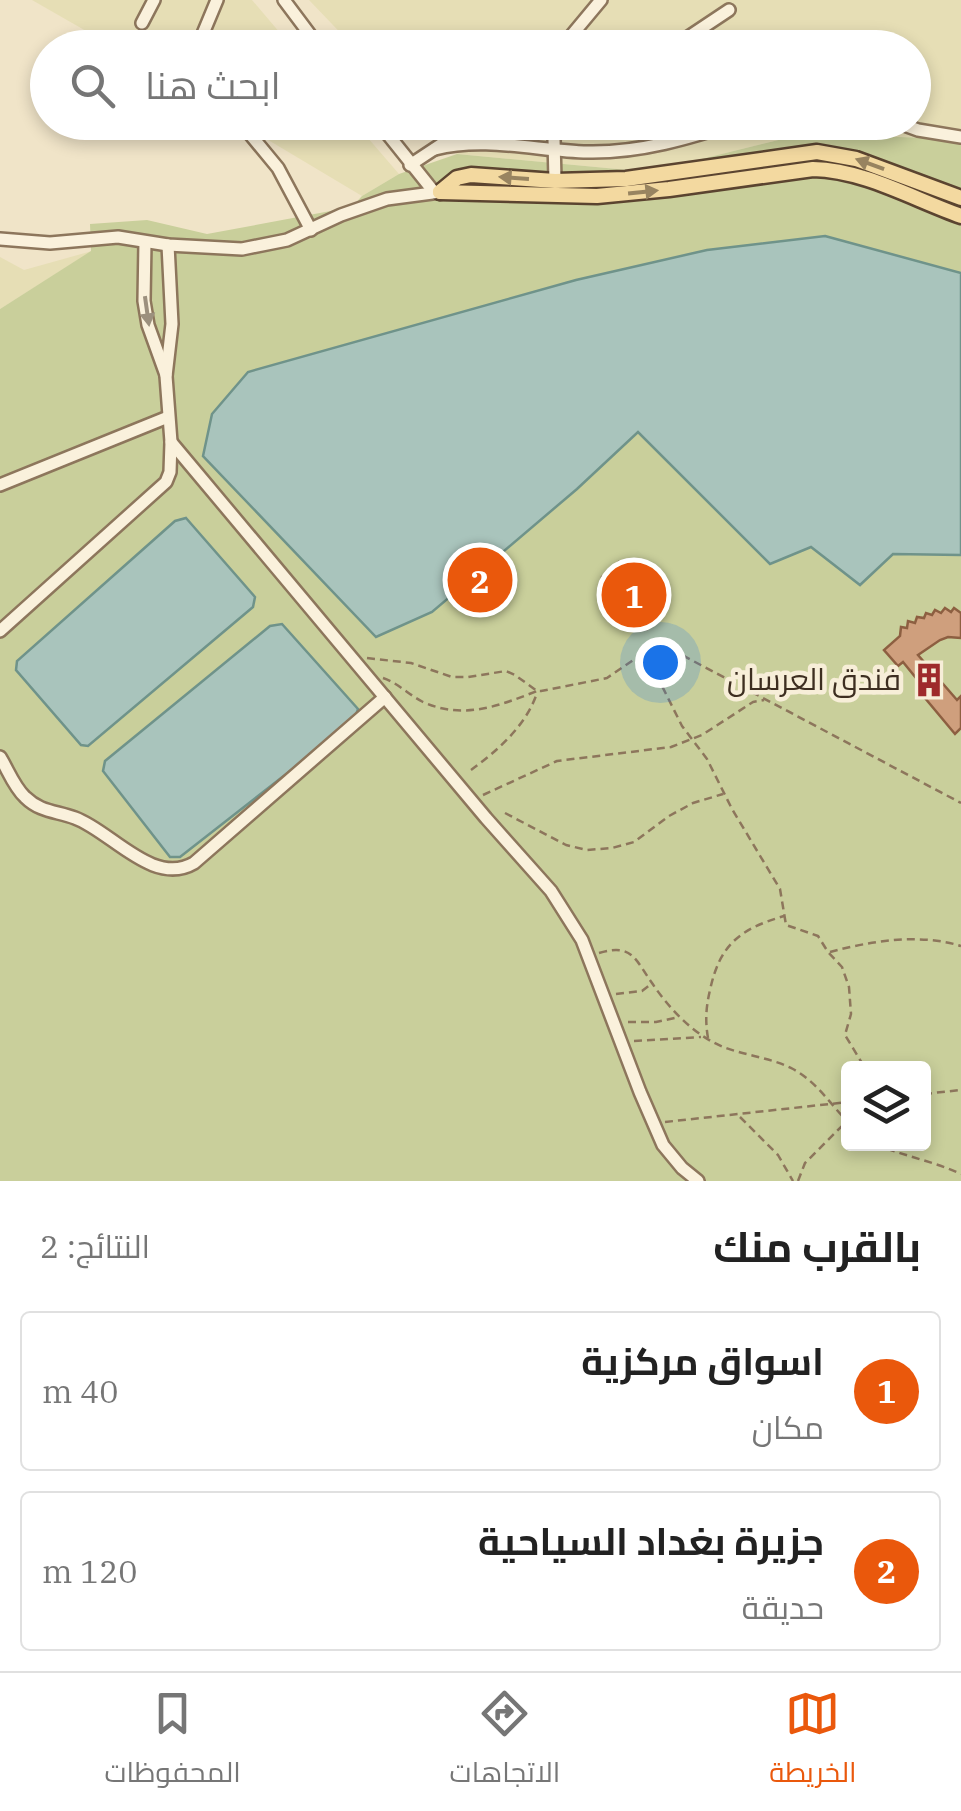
<!DOCTYPE html>
<html lang="ar">
<meta charset="utf-8">
<style>
:root{--surface:#fff;--page:#f2f2f2;--text:#222;--muted:#767676;--line:#e0e0e0;--accent:#ea580c}
body{margin:0;font-family:"IBM Plex Serif",Cairo,serif;background:var(--page);color:var(--text);direction:rtl}
.controls{position:absolute;right:30px;bottom:30px;display:grid;overflow:hidden;border-radius:10px;box-shadow:0 5px 15px #0003}
.controls button{width:90px;height:90px;display:grid;place-items:center;padding:0;border:0;border-bottom:2px solid var(--line);background:var(--surface);color:var(--text);font:50px sans-serif}
.you{position:absolute;left:660px;top:662px;width:35px;height:35px;margin:-25px;border:8px solid #fff;border-radius:50%;background:#1a73e8;box-shadow:0 0 0 15px #1a73e833}
.badge{display:grid;place-items:center;width:65px;height:65px;border-radius:50%;background:var(--accent);color:#fff;font-size:32px;font-weight:700}
.pin{position:absolute;translate:-50% -50%;border:5px solid #fff;box-shadow:0 2px 10px #0006}
.list{margin:0;padding:0;list-style:none}
h2{display:flex;justify-content:space-between;align-items:center;height:130px;margin:0;padding:0 40px;font-size:42px}
h2 small{font-size:32px;font-weight:400;color:var(--muted)}
.list li{display:grid;grid-template-columns:65px 1fr auto;gap:30px;align-items:center;box-sizing:border-box;height:160px;margin:0 20px 20px;padding:0 20px;border:2px solid var(--line);border-radius:10px}
.list b{display:block;font-size:38px;white-space:nowrap}
.list p{margin:0;font-size:32px;white-space:nowrap;color:var(--muted)}
.list em{font-size:32px;font-style:normal;color:var(--muted)}
.icon{flex:none;width:55px;height:55px;fill:none;stroke:currentColor;stroke-width:2;stroke-linecap:round;stroke-linejoin:round}
.map{position:relative;flex:none;width:961px;height:1181px;overflow:hidden;direction:ltr}
.search{position:absolute;background:var(--surface);box-shadow:0 5px 15px #0003;left:30px;right:30px;top:30px;height:110px;display:flex;align-items:center;gap:25px;box-sizing:border-box;padding:0 35px;border-radius:55px;color:var(--muted);font-size:38px}
.sheet{height:490px;background:var(--surface)}
nav{display:flex;justify-content:space-around;align-items:center;box-sizing:border-box;height:140px;border-top:2px solid var(--line);background:var(--surface);font-size:28px;color:var(--muted)}
nav a{display:grid;justify-items:center;gap:5px}
nav .on{color:var(--accent)}
.map>svg:first-child{display:block}
.farmland{fill:#e6deb5}
.green{fill:#c9cf9b;fill-rule:evenodd}
.water{fill:#a9c4bc;stroke:#6f938a;stroke-width:2.5}
.building{fill:#cf9f7d;stroke:#8d5f41;stroke-width:2.5}
.lines{fill:none;stroke-linecap:round;stroke-linejoin:round}
.minor-casing{stroke:#8d765c;stroke-width:16}
.major-casing{stroke:#5b4430;stroke-width:19}
.path{stroke:#8d765c;stroke-width:2.5;stroke-dasharray:8 5;stroke-linecap:butt}
.minor{stroke:#faf1dc;stroke-width:11}
.major{stroke:#f3d9a0;stroke-width:14}
.oneway{fill:#988460}
.oneway2{fill:#9c907e}
.labels{text-anchor:middle;stroke-width:9;stroke-linejoin:round;paint-order:stroke}
.poi-label{font-size:30px;fill:#3d2e20;stroke:#f7eed8;text-anchor:end}
</style>
<div class="map">
<svg width="961" height="1181" viewBox="0 0 961 1181">
<rect width="100%" height="100%" fill="#f0e4c8"/>
<g class="farmland">
<path d="M 32,0 L 252,0 L 292,47 L 114,47 Z"/>
<path d="M 309,0 L 961,0 L 961,139 L 803,134 L 649,172 L 457,154 L 426,123 L 914,122 L 914,48 L 354,47 Z"/>
<path d="M 240,123 L 355,123 L 399,174 L 362,196 Z"/>
<path d="M 92,251 L 0,309 L 0,257 L 24,270 Z"/>
</g>
<path class="green" d="M 803,134 L 961,139 L 961,1181 L 0,1181 L 0,309 L 91,251 L 90,224 L 147,220 L 207,234 L 352,207 L 362,196 L 399,174 L 457,154 L 649,172 ZM 848,1068 L 924,1068 L 924,1144 L 848,1144 Z"/>
<g class="water">
<path d="M 825,236 L 961,273 L 961,555 L 893,554 L 860,585 L 811,547 L 770,564 L 638,432 L 577,489 L 432,612 L 376,637 L 203,456 L 212,414 L 248,372 L 576,280 L 707,250 Z"/>
<path d="M 186,518 L 255,597 L 253,607 L 88,746 L 81,745 L 16,670 L 17,661 L 175,521 Z"/>
<path d="M 282,624 L 358,709 L 354,721 L 180,857 L 170,857 L 103,771 L 105,761 L 270,626 Z"/>
</g>
<g class="building">
<path d="M 619,562 L 626,564 L 626,570 L 632,571 L 633,577 L 639,578 L 640,584 L 646,586 L 646,591 L 652,593 L 652,598 L 659,600 L 659,606 L 666,608 L 665,613 L 647,629 L 641,627 L 641,621 L 635,620 L 634,613 L 628,612 L 627,606 L 621,604 L 621,599 L 615,597 L 615,592 L 608,590 L 609,584 L 602,582 L 602,577 Z"/>
<path d="M 945,608 L 951,612 L 954,608 L 961,613 L 961,638 L 948,637 L 940,640 L 918,655 L 957,700 L 961,696 L 961,728 L 955,734 L 925,698 L 929,694 L 903,662 L 898,666 L 884,650 L 900,636 L 901,627 L 907,628 L 908,621 L 915,623 L 917,617 L 924,618 L 926,613 L 932,615 L 935,610 L 941,613 Z"/>
</g>
<g class="lines">
<g class="minor-casing">
<g id="minor">
<path d="M 284,0 L 320,48"/>
<path d="M 142,23 L 154,0"/>
<path d="M 197,48 L 217,0"/>
<path d="M 561,48 L 601,0"/>
<path d="M 672,48 L 729,10"/>
<path d="M 240,122 L 278,168 L 311,230"/>
<path d="M 378,122 L 434,192"/>
<path d="M 896,122 L 918,130 L 961,137"/>
<path d="M 435,149 C 485,136 538,151 588,152 C 640,153 690,138 739,122"/>
<path d="M 410,165 L 475,122"/>
<path d="M 555,181 L 554,139 L 561,122"/>
<path d="M 0,239 L 50,243 L 118,237 L 168,245 L 242,249 L 287,240 L 341,215 L 387,199 L 440,192"/>
<path d="M 145,242 L 144,301 L 148,325 L 166,375"/>
<path d="M 171,442 L 486,818 L 551,891 L 582,940 L 640,1092 L 663,1145 L 682,1168 L 698,1181"/>
<path d="M 0,485 L 168,417"/>
<path d="M 0,631 L 166,482 L 170,472 L 171,442 L 166,376 L 172,324 L 168,245"/>
<path d="M 0,757 C 8,770 14,787 25,797 C 40,812 56,811 75,818 C 111,831 153,887 194,863 L 385,697"/>
</g>
</g>
<g class="major-casing">
<g id="major">
<path d="M 440,192 L 457,178 L 471,175 L 555,181 L 626,179 L 817,152 L 856,159 L 961,198"/>
<path d="M 440,192 L 597,196 L 669,189 L 813,169 C 864,170 913,199 961,216"/>
</g>
</g>
<g class="path">
<path d="M 645,652 L 682,726 L 707,759 L 732,809 L 780,889 L 786,925 L 818,936 L 828,952 L 842,967 L 849,987 L 851,1014 L 845,1035 L 865,1068"/>
<path d="M 367,658 L 411,663 L 452,677 L 468,677 L 506,671 L 515,675 L 537,691 L 541,691 L 607,678 L 645,652 L 663,645 L 961,803"/>
<path d="M 383,678 C 398,683 409,695 423,702 C 463,720 499,706 537,691"/>
<path d="M 471,770 C 497,751 526,726 537,693"/>
<path d="M 483,795 L 557,761 L 671,747 L 702,735 L 753,702 L 764,700"/>
<path d="M 505,813 L 566,845 L 587,850 L 612,848 L 634,842 L 669,816 L 693,803 L 723,794"/>
<path d="M 830,952 C 871,941 919,933 961,946"/>
<path d="M 599,953 C 632,943 635,959 652,983 C 670,1010 696,1037 726,1048 C 748,1056 772,1058 793,1069 C 817,1082 830,1104 848,1122"/>
<path d="M 616,994 L 642,991 L 651,984"/>
<path d="M 628,1022 L 656,1022 L 679,1017"/>
<path d="M 708,1038 C 705,1021 706,1007 710,990 C 720,944 740,929 784,916"/>
<path d="M 634,1041 L 701,1037"/>
<path d="M 924,1094 L 961,1090"/>
<path d="M 740,1117 L 778,1155 L 793,1181"/>
<path d="M 665,1122 L 848,1102"/>
<path d="M 875,1144 C 903,1156 933,1161 961,1174"/>
<path d="M 798,1181 L 805,1163 L 847,1121"/>
</g>
<use href="#minor" class="minor"/>
<use href="#major" class="major"/>
</g>
<defs><path id="oneway-solid" d="M-6-.8H1V-3.2L6.5 0L1 3.2V.8H-6Z" transform="scale(2.5)"/></defs>
<g class="oneway">
<use href="#oneway-solid" transform="translate(870 164) rotate(-160)"/>
<use href="#oneway-solid" transform="translate(514 178) rotate(-176)"/>
<use href="#oneway-solid" transform="translate(643 192) rotate(-6)"/>
</g>
<use class="oneway2" href="#oneway-solid" transform="translate(147 311) rotate(82)"/>
<defs>
<g id="building-bare" transform="scale(2.7)"><path d="M-4-6H4V6H1V3H-1V6H-4ZM-2.5-4.3h1.7v1.8h-1.7ZM.8-4.3h1.7v1.8H.8ZM-2.5-1h1.7V.8h-1.7ZM.8-1h1.7V.8H.8Z" fill="#9e2a2b" stroke="#f7eed8" stroke-width="2.5" paint-order="stroke"/></g>
</defs>
<g fill-rule="evenodd">
<use href="#building-bare" x="929" y="680"/>
</g>
<g class="labels">
<g class="poi-label">
<text x="901" y="690">فندق العرسان</text>
</g>
</g>
</svg>
<div class="controls">
<button><svg class="icon" aria-label="layers" viewBox="0 0 24 24"><path d="M12 4l9 5-9 5-9-5zM3 14l9 5 9-5"/></svg></button>
</div>
<div class="you"></div>
<div class="pin badge" style="left:634px;top:595px">1</div>
<div class="pin badge" style="left:480px;top:580px">2</div>
<div class="search"><svg class="icon" aria-label="search" viewBox="0 0 24 24"><circle cx="10" cy="10" r="6"/><path d="M15 15l6 6"/></svg>ابحث هنا</div>
</div>
<section class="sheet">
<h2>بالقرب منك<small>النتائج: 2</small></h2>
<ul class="list">
<li><span class="badge">1</span><div><b>اسواق مركزية</b><p>مكان</p></div><em>40 m</em></li>
<li><span class="badge">2</span><div><b>جزيرة بغداد السياحية</b><p>حديقة</p></div><em>120 m</em></li>
</ul>
</section>
<nav>
<a class="on"><svg class="icon" aria-label="map" viewBox="0 0 24 24"><path d="M3 6l6-2 6 2 6-2v14l-6 2-6-2-6 2zM9 4v14M15 6v14"/></svg>الخريطة</a>
<a><svg class="icon" aria-label="directions" viewBox="0 0 24 24"><path d="M12 3l9 9-9 9-9-9zM9 14v-3h6M13 9l2 2-2 2"/></svg>الاتجاهات</a>
<a><svg class="icon" aria-label="saved" viewBox="0 0 24 24"><path d="M7 4h10v16l-5-4-5 4z"/></svg>المحفوظات</a>
</nav>
